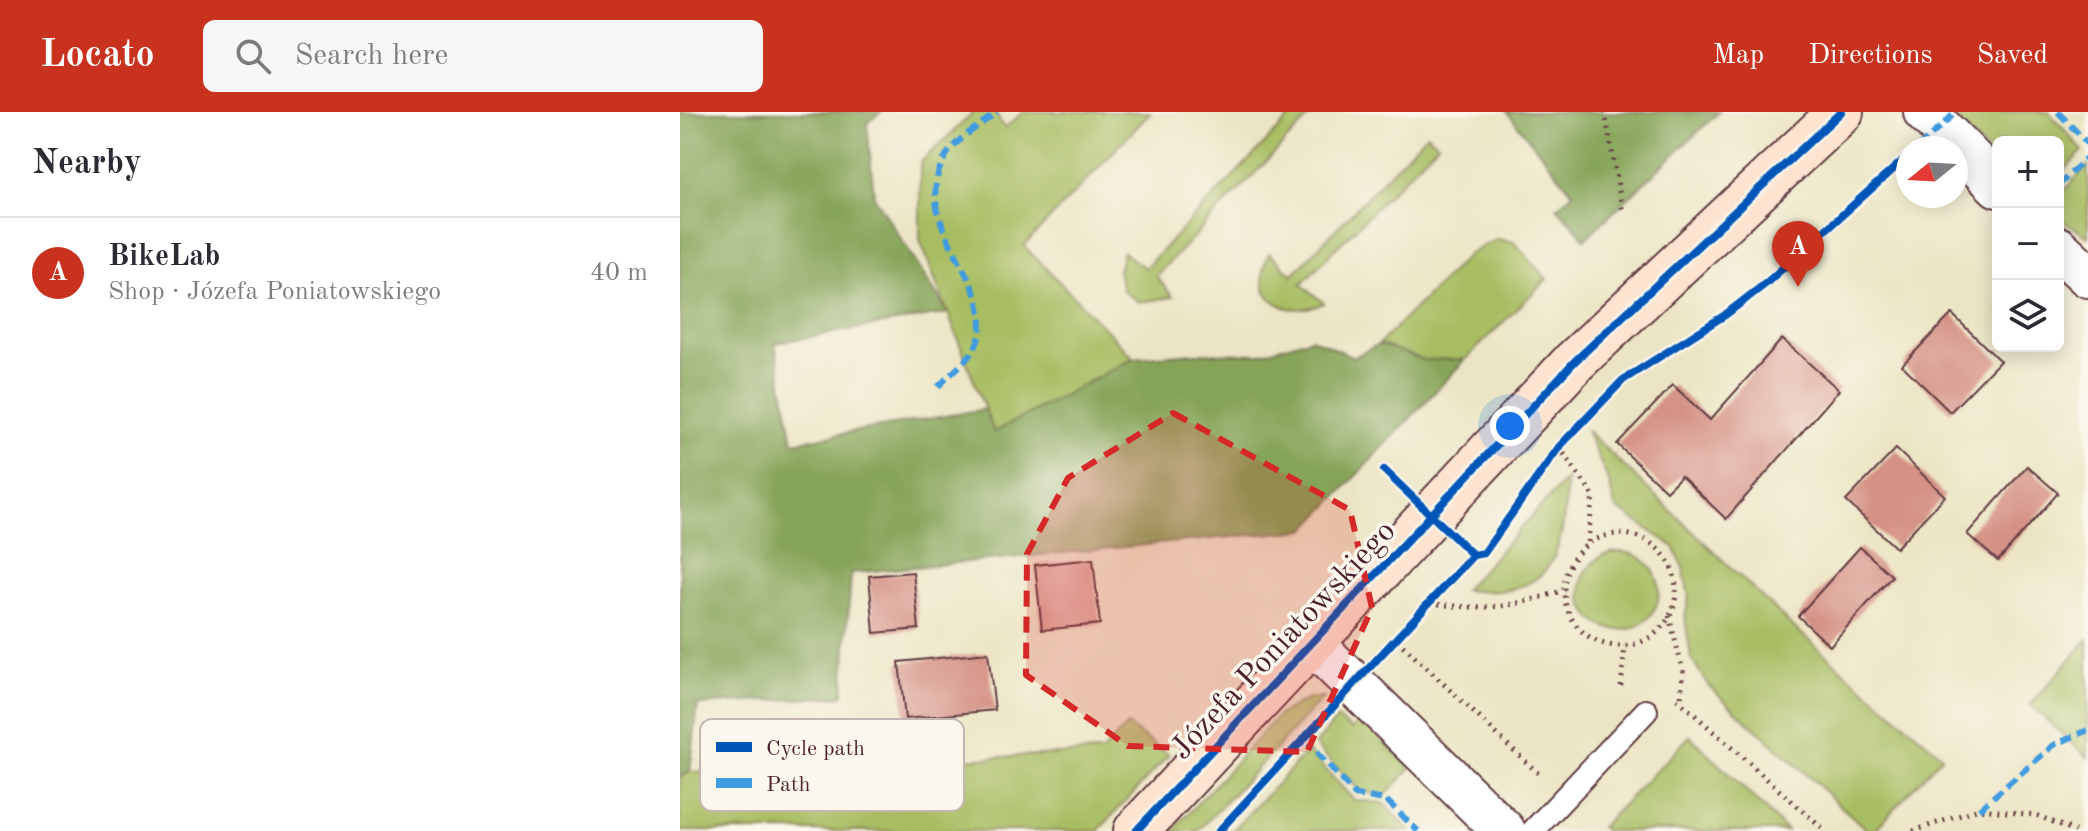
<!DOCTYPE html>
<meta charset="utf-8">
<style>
:root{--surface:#fff;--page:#f7f7f7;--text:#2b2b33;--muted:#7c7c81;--line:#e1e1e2;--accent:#c8321e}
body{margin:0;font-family:"Old Standard TT",serif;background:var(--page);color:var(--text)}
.controls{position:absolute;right:24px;top:24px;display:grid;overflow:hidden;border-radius:12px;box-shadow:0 4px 20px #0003}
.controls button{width:72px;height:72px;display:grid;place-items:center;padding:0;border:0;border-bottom:2px solid var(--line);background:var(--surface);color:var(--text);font:40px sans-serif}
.compass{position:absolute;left:1216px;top:24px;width:72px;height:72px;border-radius:50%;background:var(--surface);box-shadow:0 4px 20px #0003;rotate:252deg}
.you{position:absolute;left:830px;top:314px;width:28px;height:28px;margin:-20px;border:6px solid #fff;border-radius:50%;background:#1a73e8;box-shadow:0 0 0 12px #1a73e833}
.badge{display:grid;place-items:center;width:52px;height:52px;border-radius:50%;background:var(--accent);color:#fff;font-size:26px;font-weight:700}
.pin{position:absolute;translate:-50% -66px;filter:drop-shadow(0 2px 4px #0008)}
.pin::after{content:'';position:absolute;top:42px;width:28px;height:24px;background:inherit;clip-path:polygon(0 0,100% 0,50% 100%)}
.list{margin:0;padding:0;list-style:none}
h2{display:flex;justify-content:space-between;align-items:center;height:104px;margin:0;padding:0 32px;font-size:34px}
h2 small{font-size:26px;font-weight:400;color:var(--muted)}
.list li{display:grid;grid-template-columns:52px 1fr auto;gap:24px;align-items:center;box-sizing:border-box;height:112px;padding:0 32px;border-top:2px solid var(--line)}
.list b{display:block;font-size:30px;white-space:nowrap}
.list p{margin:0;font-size:26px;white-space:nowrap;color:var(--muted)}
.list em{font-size:26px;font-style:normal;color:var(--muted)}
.icon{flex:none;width:44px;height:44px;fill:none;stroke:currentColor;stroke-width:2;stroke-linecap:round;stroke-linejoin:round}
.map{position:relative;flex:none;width:1408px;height:719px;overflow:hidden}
header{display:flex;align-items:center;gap:48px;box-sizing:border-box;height:112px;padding:0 40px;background:var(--accent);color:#fff}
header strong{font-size:38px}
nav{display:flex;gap:44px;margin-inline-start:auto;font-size:28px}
.search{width:560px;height:72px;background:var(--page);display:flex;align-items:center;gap:20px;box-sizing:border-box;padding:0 28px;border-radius:12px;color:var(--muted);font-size:30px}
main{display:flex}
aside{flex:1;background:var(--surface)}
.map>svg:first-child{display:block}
.green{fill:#a8bd62;stroke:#796e46;stroke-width:2}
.forest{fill:#86a458;stroke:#686242;stroke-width:2}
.building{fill:#d59185}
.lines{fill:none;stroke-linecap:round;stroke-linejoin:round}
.lane-casing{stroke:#623d42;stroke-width:26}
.street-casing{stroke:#623d42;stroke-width:46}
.secondary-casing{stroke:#623d42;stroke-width:48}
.path{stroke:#623d42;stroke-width:5;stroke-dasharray:2 6;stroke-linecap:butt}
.lane{stroke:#fff;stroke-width:22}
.street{stroke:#fff;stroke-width:42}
.secondary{stroke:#fde4d1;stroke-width:44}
.quiet{stroke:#409be1;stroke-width:6;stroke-dasharray:12 6;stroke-linecap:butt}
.cycleway-casing{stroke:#fbf7ec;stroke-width:13}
.cycleway{stroke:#0057b8;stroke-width:8}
.marked{fill:#d62828;fill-opacity:0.2;stroke:#d62828;stroke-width:6;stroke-dasharray:16 10;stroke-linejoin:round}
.labels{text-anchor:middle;stroke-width:7;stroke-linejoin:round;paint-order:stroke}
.street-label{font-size:32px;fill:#4a1f2b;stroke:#fbf7ec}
.key{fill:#fbf7ec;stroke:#c6b6b2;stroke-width:2}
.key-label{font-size:22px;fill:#4a1f2b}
</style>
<header>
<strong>Locato</strong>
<div class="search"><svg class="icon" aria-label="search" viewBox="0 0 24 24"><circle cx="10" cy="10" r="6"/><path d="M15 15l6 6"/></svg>Search here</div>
<nav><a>Map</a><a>Directions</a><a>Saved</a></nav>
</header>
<main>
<aside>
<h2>Nearby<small></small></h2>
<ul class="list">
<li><span class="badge">A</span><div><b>BikeLab</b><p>Shop · Józefa Poniatowskiego</p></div><em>40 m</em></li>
</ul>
</aside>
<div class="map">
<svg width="1408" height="719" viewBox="0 0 1408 719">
<rect width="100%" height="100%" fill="#fbf7ec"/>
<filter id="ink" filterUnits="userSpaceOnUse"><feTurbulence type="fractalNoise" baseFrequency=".0125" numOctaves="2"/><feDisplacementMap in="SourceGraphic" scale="16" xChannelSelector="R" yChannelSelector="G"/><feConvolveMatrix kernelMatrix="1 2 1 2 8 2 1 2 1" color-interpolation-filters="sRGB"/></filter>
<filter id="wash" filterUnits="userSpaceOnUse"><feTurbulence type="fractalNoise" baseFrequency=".006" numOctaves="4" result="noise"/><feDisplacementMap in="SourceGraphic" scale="32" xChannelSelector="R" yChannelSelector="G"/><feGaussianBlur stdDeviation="1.8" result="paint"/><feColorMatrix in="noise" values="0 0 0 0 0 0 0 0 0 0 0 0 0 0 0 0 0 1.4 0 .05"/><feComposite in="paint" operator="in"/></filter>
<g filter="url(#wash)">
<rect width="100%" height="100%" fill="#ece5c5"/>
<g class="green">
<path d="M 294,0 L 314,0 L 325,16 L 343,0 L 471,0 L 344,134 L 454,246 L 314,321 L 240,128 L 240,51 Z"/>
<path d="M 615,0 L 634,0 L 476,164 L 493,185 L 459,190 L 443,179 L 438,159 L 443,140 L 465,156 Z"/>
<path d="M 1287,0 L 1369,0 L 1403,39 L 1378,64 L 1378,30 L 1318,30 L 1318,49 L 1277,9 Z"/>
<path d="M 747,22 L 758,32 L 621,172 L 644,191 C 604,209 568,184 589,141 L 612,163 Z"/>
<path d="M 1408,53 L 1408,125 L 1378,106 L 1378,85 Z"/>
<path d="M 816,127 L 834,130 L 867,167 L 786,247 L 744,248 L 699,232 L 789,142 Z"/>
<path d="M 906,318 L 1109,511 L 1262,644 L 1194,719 L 1188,719 L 1028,573 L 1011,546 L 1005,505 L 1009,485 L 1003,455 L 994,435 L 935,395 L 929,370 Z"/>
<path d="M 886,367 C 885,444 872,488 784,478 Z"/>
<circle cx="940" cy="479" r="39"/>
<path d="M 1408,527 L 1408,646 L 1350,593 Z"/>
<path d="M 630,586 L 643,586 L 518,719 L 492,719 L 600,602 Z"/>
<path d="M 657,606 L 672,617 L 681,607 L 731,656 L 704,685 L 680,679 L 635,633 Z"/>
<path d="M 447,613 L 489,643 L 418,719 L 0,719 L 0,665 L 10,660 L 422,640 Z"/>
<path d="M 1010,624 L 1107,719 L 925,719 L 921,715 Z"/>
<path d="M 628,639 L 674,688 L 703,691 L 731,719 L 552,719 Z"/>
</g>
<g class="forest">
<path d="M 0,0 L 201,0 L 187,11 L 194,84 L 268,201 L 95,231 L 113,330 L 305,297 L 314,320 L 454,246 L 514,241 L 579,242 L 631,226 L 674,245 L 699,232 L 744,248 L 786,247 L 625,418 L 171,461 L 163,584 L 18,593 L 10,660 L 0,665 Z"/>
<path d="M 827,0 L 1039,0 L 905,127 L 877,95 L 893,81 Z"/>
</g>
<g id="blocks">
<g class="building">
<path d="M 1272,202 L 1320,249 L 1270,300 L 1222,253 Z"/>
<path d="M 1102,227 L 1159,278 L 1046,407 L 1001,364 L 986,379 L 937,332 L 993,273 L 1030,308 Z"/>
<path d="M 1216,337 L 1265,384 L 1216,436 L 1166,389 Z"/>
<path d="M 1347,354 L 1378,381 L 1318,449 L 1287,422 Z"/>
<path d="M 1180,435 L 1212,464 L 1150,534 L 1118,504 Z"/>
<path d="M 413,447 L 420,512 L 362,518 L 355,453 Z"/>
<path d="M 233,460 L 239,517 L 194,521 L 189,464 Z"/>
<path d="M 308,541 L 315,598 L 225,607 L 219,550 Z"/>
</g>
</g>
</g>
<g filter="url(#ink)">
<use href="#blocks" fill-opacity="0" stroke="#623d42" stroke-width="2"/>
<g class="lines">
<g class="lane-casing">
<path id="lane" d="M 853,719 L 966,599"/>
</g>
<g class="street-casing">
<g id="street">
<path d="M 1245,0 L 1318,74"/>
<path d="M 1378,136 L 1408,164"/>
<path d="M 632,531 L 824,719"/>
</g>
</g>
<g class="secondary-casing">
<path id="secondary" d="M 456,719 L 895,249 L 1161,0"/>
</g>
<g class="path">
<path d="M 925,0 L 943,101"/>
<path d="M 879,335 L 913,383 L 908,430"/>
<circle cx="940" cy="478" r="56"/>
<path d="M 750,491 C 806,499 830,496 884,478"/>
<path d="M 989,504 L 1003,559 L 1001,586"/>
<path d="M 717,528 L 860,663"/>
<path d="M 941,574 L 945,534"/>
<path d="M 997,587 L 1145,719"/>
<path d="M 1233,719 L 1299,697 L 1356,703 L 1395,719"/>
</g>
<use href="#lane" class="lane"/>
<use href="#street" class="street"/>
<use href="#secondary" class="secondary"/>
<g class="quiet">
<path d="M 1378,0 L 1408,32"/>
<path d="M 1238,36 L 1276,0"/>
<path d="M 1378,74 L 1408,44"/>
<path d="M 258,275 C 271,261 292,246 298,229 C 318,168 225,112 266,44 C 276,27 301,13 317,0"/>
<path d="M 624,627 L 675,683 L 706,688 L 738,719"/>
<path d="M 1299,697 L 1374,633 L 1408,618"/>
</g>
<g class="cycleway-casing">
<g id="cycleway">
<path d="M 793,443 L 804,441 L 879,335 L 943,268 L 1045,203 L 1085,172 L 1228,44"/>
<path d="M 456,719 L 895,249 L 1161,0"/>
<path d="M 539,719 L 793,443 L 704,358"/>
</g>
</g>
<use href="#cycleway" class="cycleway"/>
</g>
</g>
<path class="marked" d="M 493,301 L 670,398 L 692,496 L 627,640 L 448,634 L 346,563 L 347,442 L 388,366 Z"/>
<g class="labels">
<g class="street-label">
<text transform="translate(602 527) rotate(-47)" y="11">Józefa Poniatowskiego</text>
</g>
</g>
<rect x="20" y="607" width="264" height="92" rx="12" class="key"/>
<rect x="36" y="630" width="36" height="10" fill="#0057b8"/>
<rect x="36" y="666" width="36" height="10" fill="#409be1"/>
<g class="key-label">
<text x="86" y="643">Cycle path</text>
<text x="86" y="679">Path</text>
</g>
</svg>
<div class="controls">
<button>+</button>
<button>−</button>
<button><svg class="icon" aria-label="layers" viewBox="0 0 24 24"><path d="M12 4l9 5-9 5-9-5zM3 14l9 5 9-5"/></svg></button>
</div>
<svg class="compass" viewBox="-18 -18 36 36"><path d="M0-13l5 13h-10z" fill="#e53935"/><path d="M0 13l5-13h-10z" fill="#7c7c81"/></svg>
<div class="you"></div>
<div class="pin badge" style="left:1118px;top:175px">A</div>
</div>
</main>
